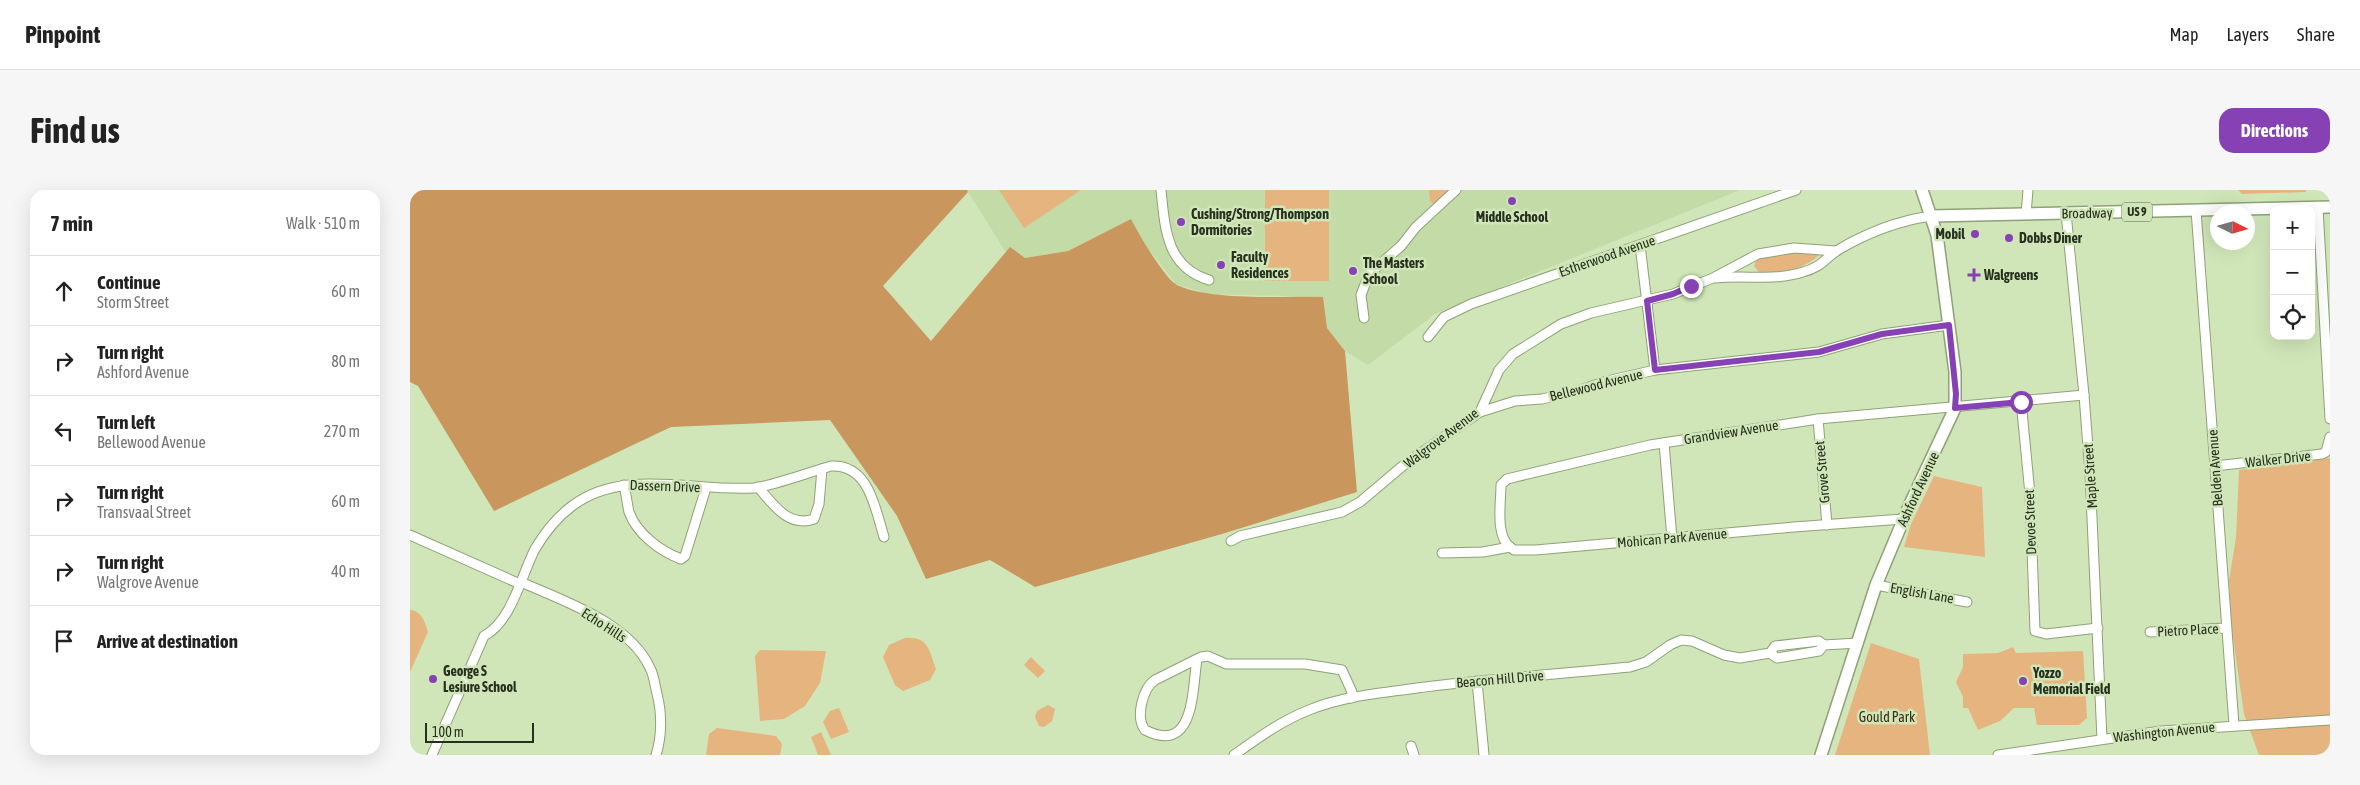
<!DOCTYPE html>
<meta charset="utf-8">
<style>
:root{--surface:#fff;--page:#f6f6f6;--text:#222;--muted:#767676;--line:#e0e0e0;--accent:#8641b5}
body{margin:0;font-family:"Asap Condensed",sans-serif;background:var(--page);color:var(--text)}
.controls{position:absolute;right:15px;top:15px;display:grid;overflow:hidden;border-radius:10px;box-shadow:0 5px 20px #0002}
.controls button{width:45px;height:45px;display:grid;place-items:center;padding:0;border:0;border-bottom:1px solid var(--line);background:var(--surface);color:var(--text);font:25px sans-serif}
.compass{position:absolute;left:1800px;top:15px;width:45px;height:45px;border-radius:50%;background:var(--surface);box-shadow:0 5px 20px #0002;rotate:95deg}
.scale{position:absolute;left:15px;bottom:12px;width:109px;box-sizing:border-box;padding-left:5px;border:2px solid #27301e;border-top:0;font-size:14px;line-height:18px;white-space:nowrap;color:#27301e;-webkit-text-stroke:4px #d0e6b8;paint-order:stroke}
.stop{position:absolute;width:15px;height:15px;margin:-11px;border:4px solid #8641b5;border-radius:50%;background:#fff}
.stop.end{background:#8641b5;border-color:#fff;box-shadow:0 1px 5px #0008}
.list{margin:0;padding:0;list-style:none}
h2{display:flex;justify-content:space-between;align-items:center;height:65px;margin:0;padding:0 20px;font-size:21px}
h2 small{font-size:16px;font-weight:400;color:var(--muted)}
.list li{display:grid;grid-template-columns:32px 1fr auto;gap:15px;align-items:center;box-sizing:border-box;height:70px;padding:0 20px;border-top:1px solid var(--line)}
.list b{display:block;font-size:19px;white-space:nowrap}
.list p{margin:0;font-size:16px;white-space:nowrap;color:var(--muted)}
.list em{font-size:16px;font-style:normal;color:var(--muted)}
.icon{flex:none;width:28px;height:28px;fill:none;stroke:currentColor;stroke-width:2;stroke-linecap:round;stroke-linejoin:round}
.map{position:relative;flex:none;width:1920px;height:565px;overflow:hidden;border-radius:15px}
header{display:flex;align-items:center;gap:30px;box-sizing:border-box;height:70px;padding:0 25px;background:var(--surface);border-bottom:1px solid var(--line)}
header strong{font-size:24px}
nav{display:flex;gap:28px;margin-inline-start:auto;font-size:18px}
.intro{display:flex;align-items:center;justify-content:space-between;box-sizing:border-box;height:120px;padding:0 30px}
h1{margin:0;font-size:35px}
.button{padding:12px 22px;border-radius:15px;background:var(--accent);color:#fff;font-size:18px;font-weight:700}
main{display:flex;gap:30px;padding:0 30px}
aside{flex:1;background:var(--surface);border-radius:15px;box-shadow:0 5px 20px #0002}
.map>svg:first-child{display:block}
.built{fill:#c2dba7}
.green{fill:#e6b57f}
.forest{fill:#c9975e}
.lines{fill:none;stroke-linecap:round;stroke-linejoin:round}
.minor-casing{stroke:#8da276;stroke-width:11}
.major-casing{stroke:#8da276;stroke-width:14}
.minor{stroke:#fff;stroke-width:9}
.major{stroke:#fff;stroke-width:11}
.route{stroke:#8641b5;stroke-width:6}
.poi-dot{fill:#8641b5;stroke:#d0e6b8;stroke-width:2}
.labels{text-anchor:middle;stroke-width:5;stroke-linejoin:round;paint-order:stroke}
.shield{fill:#d0e6b8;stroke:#5a674c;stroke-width:1}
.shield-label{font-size:12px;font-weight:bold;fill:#27301e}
.street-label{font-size:14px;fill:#27301e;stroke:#d0e6b8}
.poi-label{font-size:14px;font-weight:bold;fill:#27301e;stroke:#d0e6b8;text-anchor:start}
.park-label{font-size:14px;fill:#422c13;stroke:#d0e6b8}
</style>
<header>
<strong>Pinpoint</strong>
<nav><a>Map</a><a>Layers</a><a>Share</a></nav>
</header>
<div class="intro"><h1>Find us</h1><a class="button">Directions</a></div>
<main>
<aside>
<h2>7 min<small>Walk · 510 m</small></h2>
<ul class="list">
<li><svg class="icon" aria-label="ahead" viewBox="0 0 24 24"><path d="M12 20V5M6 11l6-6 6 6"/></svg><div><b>Continue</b><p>Storm Street</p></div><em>60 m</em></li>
<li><svg class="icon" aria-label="right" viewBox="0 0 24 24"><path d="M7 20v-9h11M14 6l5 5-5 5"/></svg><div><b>Turn right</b><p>Ashford Avenue</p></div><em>80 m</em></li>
<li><svg class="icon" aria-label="left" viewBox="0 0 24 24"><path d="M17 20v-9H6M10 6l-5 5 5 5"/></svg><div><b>Turn left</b><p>Bellewood Avenue</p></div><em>270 m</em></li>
<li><svg class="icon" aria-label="right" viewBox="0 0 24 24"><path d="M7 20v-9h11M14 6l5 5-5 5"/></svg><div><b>Turn right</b><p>Transvaal Street</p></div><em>60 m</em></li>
<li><svg class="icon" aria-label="right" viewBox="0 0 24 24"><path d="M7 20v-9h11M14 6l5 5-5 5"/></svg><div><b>Turn right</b><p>Walgrove Avenue</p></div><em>40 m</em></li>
<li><svg class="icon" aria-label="arrive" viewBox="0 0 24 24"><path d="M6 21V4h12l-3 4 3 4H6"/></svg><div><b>Arrive at destination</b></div></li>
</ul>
</aside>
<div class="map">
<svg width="1920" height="565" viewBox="0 0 1920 565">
<rect width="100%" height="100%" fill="#d0e6b8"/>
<path class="built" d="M 557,0 L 1330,0 L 1025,124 L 958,175 L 935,161 L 917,138 L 913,107 L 798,104 L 766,94 L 734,53 L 721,29 L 658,61 L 615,68 L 595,61 Z"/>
<g class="green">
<path d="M 589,0 L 671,0 L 614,38 Z"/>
<rect x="855" y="0" width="64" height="91"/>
<path d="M 1019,0 L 1044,0 L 1026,14 L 1022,13 L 1020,10 Z"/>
<path d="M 1828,0 L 1896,0 L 1896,2 L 1832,4 Z"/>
<path d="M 1385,61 L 1409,65 C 1394,80 1370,83 1349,82 L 1344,76 L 1347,69 Z"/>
<path d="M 1920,268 L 1920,565 L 1849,565 L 1834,524 L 1822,441 L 1819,391 L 1826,347 L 1829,280 Z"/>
<path d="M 1524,286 L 1572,297 L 1575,367 L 1494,357 L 1501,334 Z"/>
<path d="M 0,420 C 12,421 15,432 18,442 L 0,482 Z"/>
<path d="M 495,448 C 519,446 519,461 526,479 L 520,490 L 493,501 L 485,495 L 473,467 L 479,455 Z"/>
<path d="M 1461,453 L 1509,469 L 1520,565 L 1425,565 Z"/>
<path d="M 1603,457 L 1606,463 L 1673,461 L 1677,528 L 1669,535 L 1627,535 L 1624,518 L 1604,518 L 1590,531 L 1568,540 L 1558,518 L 1553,518 L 1553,507 L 1546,492 L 1553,477 L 1553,464 L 1588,463 Z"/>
<path d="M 350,460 L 416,461 L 410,493 L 395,516 L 374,529 L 350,531 L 345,466 Z"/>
<path d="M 621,467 L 635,481 L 628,488 L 614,475 Z"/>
<path d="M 638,515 L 645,519 L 642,531 L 634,537 L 629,536 L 625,527 L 627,521 Z"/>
<path d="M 429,518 L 439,542 L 421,549 L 413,532 L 420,521 Z"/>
<path d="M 307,538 L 366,546 L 372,554 L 370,565 L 296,565 L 299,544 Z"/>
<path d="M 411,542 L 421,565 L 408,565 L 401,547 Z"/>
</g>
<path class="forest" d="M 0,0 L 557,0 L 558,2 L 473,96 L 521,151 L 600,57 L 615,68 L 658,61 L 721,29 C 728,43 755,89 767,95 C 800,111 874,106 913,107 L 917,138 L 935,161 L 947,302 L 812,344 L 625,397 L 580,370 L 516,389 L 487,326 L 420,230 L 261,237 L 84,321 L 8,196 L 0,192 Z"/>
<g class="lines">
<g class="minor-casing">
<g id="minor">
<path d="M 751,0 C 755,38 756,77 799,90"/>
<path d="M 1908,18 L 1920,229"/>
<path d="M 1786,20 L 1824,535"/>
<path d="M 1656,23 L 1674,205 L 1680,284 L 1692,549"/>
<path d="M 1616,24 L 1618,0"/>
<path d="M 1230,55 L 1245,180"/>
<path d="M 1306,88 C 1335,85 1365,91 1393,82 C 1412,77 1415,68 1428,60 C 1458,42 1487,31 1521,26"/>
<path d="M 954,128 L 951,105 L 959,84 L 991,56 L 1006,37 L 1046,0"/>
<path d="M 1018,147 L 1034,127 L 1061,114 L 1386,0"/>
<path d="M 1611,211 L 1620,304 L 1625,441 L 1636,444 L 1688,438"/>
<path d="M 1070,222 L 1105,211 L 1132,209 L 1164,202 L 1197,191 L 1245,180 L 1409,162 L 1472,144 L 1539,135"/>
<path d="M 1408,229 L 1417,335"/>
<path d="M 1254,253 L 1262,349"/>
<path d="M 1805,276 L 1912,264 L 1916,262 L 1920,247"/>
<path d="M 214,295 C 216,303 217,313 219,322 C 227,344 250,361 271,369 L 275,366 L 296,298"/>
<path d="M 348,297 C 363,314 378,338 404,329 L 409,314 L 412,279"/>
<path d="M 0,345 L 110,394"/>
<path d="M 821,351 L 830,346 L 932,322 L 950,312 L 995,274 L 1070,222 L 1089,180 L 1103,164 L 1151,134 L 1181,123 L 1263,104 L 1303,88 L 1348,64 L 1384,58 L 1426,61"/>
<path d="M 1100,357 C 1085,345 1091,313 1091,295 L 1097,289 L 1240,255 L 1408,229 L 1674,205"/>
<path d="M 1032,363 L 1073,362 L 1100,357 L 1104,360 L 1126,360 L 1384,337 L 1493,329"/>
<path d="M 111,392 C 153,411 219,432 240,478 C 244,485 245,496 247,504 C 252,523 252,546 246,565"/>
<path d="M 1466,395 L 1557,412"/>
<path d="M 1740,442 L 1816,438"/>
<path d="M 1360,463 L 1367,468 L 1409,461 L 1414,455 L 1448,453"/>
<path d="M 787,469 C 782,501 785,565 735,540 C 725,527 733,498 745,490 L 791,467 L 798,466 L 816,474 L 895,474 L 932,480 L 942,502 L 941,508"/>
<path d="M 1067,491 L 1074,565"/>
<path d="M 1001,556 L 1004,565"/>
<path d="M 22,565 L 74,446 C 102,431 111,386 125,359 C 135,342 146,328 162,316 C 213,277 285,302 344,298 C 363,296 400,282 421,276 C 459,274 465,318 474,347"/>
<path d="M 824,565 C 848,548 871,531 899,520 C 933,506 971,503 1007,498 C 1078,489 1149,484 1220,477 L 1236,472 L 1260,455 L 1271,450 L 1282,451 L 1314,465 L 1330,468 L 1360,463 L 1365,456 L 1409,451 L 1414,455"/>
<path d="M 1588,565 L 1751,541 L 1920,530"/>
</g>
</g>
<g class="major-casing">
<g id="major">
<path d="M 1521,26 L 1920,17"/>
<path d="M 1411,565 L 1466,395 L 1500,314 L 1545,218 L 1545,182 L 1527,45 L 1512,0"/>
</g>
</g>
<use href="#minor" class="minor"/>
<use href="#major" class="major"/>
</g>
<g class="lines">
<path class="route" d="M 1281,96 L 1263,104 L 1237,111 L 1245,180 L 1409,162 L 1472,144 L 1539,135 L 1546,204 L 1545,218 L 1611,212"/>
</g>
<g class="poi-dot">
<circle cx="1102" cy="11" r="5"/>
<circle cx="771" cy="32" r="5"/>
<circle cx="1565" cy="44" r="5"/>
<circle cx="1599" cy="48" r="5"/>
<circle cx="811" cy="75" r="5"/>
<circle cx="943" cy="81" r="5"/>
<path d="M1561.5 77.5h5v5h5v5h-5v5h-5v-5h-5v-5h5z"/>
<circle cx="23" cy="489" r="5"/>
<circle cx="1613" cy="491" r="5"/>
</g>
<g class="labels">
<rect class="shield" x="1712" y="12.5" width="30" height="19" rx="4"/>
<g class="shield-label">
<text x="1727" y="26">US 9</text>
</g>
<g class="street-label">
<text transform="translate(1677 23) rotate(-1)" y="5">Broadway</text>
<text transform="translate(1197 66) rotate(-19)" y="5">Estherwood Avenue</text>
<text transform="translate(1186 195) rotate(-14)" y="5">Bellewood Avenue</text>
<text transform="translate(1321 242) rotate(-9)" y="5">Grandview Avenue</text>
<text transform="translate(1031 248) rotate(-37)" y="5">Walgrove Avenue</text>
<text transform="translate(1868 269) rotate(-6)" y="5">Walker Drive</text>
<text transform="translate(1805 278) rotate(-94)" y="5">Belden Avenue</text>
<text transform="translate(1412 282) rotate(-95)" y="5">Grove Street</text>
<text transform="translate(1680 286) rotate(-94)" y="5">Maple Street</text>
<text transform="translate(255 296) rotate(2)" y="5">Dassern Drive</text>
<text transform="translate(1508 299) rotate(-65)" y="5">Ashford Avenue</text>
<text transform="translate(1620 332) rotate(-92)" y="5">Devoe Street</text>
<text transform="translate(1262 348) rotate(-5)" y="5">Mohican Park Avenue</text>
<text transform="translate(1512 403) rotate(10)" y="5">English Lane</text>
<text transform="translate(194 435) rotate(33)" y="5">Echo Hills</text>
<text transform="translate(1778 440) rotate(-3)" y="5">Pietro Place</text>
<text transform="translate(1090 489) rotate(-5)" y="5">Beacon Hill Drive</text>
<text transform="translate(1754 542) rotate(-6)" y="5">Washington Avenue</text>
</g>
<g class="poi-label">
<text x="781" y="29">Cushing/Strong/Thompson<tspan x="781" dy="16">Dormitories</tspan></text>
<text x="1102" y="32" text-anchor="middle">Middle School</text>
<text x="1555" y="49" text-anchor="end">Mobil</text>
<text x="1609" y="53">Dobbs Diner</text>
<text x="821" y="72">Faculty<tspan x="821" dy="16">Residences</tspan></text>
<text x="953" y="78">The Masters<tspan x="953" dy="16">School</tspan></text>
<text x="1574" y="90">Walgreens</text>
<text x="33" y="486">George S<tspan x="33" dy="16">Lesiure School</tspan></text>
<text x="1623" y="488">Yozzo<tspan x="1623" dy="16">Memorial Field</tspan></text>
</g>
<g class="park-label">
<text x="1477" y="532">Gould Park</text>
</g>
</g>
</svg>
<div class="controls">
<button>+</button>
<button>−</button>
<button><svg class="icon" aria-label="locate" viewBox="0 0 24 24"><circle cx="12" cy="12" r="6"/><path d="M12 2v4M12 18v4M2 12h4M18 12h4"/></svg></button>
</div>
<svg class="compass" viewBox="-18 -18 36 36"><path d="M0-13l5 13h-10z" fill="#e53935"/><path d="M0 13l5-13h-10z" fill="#767676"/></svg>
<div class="scale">100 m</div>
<div class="stop" style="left:1611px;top:212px"></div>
<div class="stop end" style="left:1281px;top:96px"></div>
</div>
</main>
